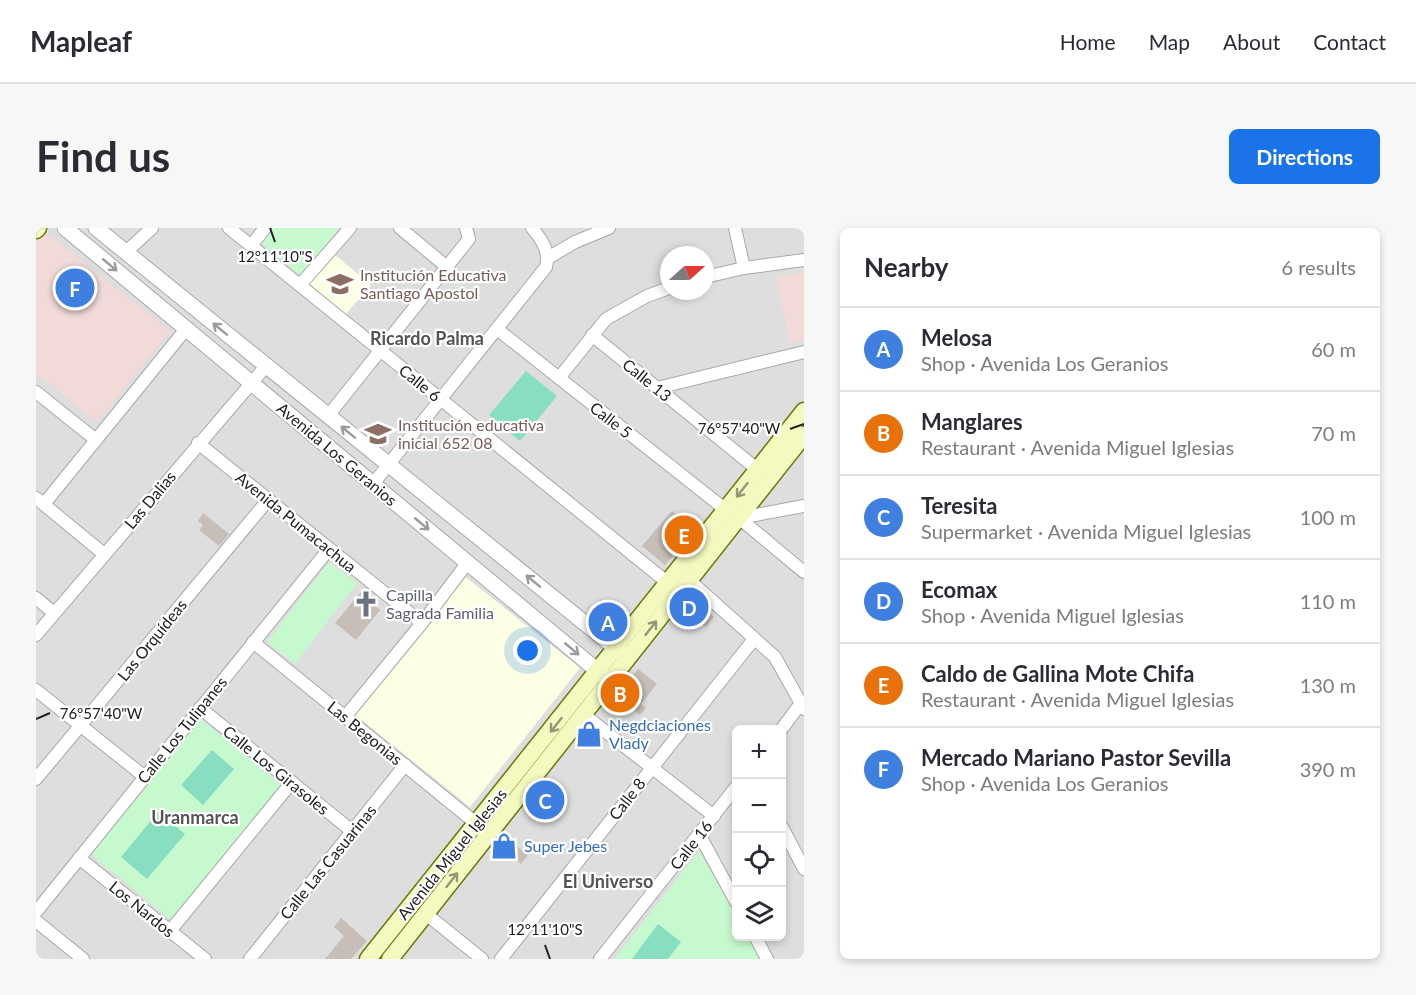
<!DOCTYPE html>
<meta charset="utf-8">
<style>
:root{--surface:#fff;--page:#f7f7f7;--text:#2b2b33;--muted:#7c7c81;--line:#e1e1e2;--accent:#1a73e8}
body{margin:0;font-family:Lato,sans-serif;background:var(--page);color:var(--text)}
.controls{position:absolute;right:18px;bottom:18px;display:grid;overflow:hidden;border-radius:9px;box-shadow:0 3px 9px #0003}
.controls button{width:54px;height:54px;display:grid;place-items:center;padding:0;border:0;border-bottom:2px solid var(--line);background:var(--surface);color:var(--text);font:30px sans-serif}
.compass{position:absolute;left:624px;top:18px;width:54px;height:54px;border-radius:50%;background:var(--surface);box-shadow:0 3px 9px #0003;rotate:69deg}
.you{position:absolute;left:492px;top:423px;width:21px;height:21px;margin:-15px;border:4px solid #fff;border-radius:50%;background:#1a73e8;box-shadow:0 0 0 9px #1a73e833}
.badge{display:grid;place-items:center;width:39px;height:39px;border-radius:50%;background:var(--accent);color:#fff;font-size:20px;font-weight:700}
.pin{position:absolute;translate:-50% -50%;border:3px solid #fff;box-shadow:0 2px 6px #0006}
.list{margin:0;padding:0;list-style:none}
h2{display:flex;justify-content:space-between;align-items:center;height:78px;margin:0;padding:0 24px;font-size:26px}
h2 small{font-size:20px;font-weight:400;color:var(--muted)}
.list li{display:grid;grid-template-columns:39px 1fr auto;gap:18px;align-items:center;box-sizing:border-box;height:84px;padding:0 24px;border-top:2px solid var(--line)}
.list b{display:block;font-size:22px;white-space:nowrap}
.list p{margin:0;font-size:20px;white-space:nowrap;color:var(--muted)}
.list em{font-size:20px;font-style:normal;color:var(--muted)}
.icon{flex:none;width:33px;height:33px;fill:none;stroke:currentColor;stroke-width:2;stroke-linecap:round;stroke-linejoin:round}
.map{position:relative;flex:none;width:768px;height:731px;overflow:hidden;border-radius:9px}
header{display:flex;align-items:center;gap:36px;box-sizing:border-box;height:84px;padding:0 30px;background:var(--surface);border-bottom:2px solid var(--line)}
header strong{font-size:28px}
nav{display:flex;gap:33px;margin-inline-start:auto;font-size:21px}
.intro{display:flex;align-items:center;justify-content:space-between;box-sizing:border-box;height:144px;padding:0 36px}
h1{margin:0;font-size:42px}
.button{padding:15px 27px;border-radius:9px;background:var(--accent);color:#fff;font-size:21px;font-weight:700}
main{display:flex;gap:36px;padding:0 36px}
aside{flex:1;background:var(--surface);border-radius:9px;box-shadow:0 3px 9px #0003}
.map>svg:first-child{display:block}
.residential{fill:#dfdede;fill-rule:evenodd}
.commercial{fill:#f1dad8}
.education{fill:#fdffe4}
.park{fill:#c7f9ce}
.pitch{fill:#88dec1}
.building{fill:#c6beb7}
.lines{fill:none;stroke-linecap:round;stroke-linejoin:round}
.minor-casing{stroke:#a8a8a8;stroke-width:14}
.tertiary-casing{stroke:#a8a8a8;stroke-width:17}
.secondary-casing{stroke:#697a07;stroke-width:19}
.minor{stroke:#fff;stroke-width:12}
.tertiary{stroke:#fff;stroke-width:15}
.secondary{stroke:#f4f9bf;stroke-width:16}
.oneway{stroke:#9b9b9b}
.oneway2{stroke:#959878}
.ticks{fill:none;stroke:#212121;stroke-width:2}
.labels{text-anchor:middle;stroke-width:4.5;stroke-linejoin:round;paint-order:stroke}
.education-label{font-size:16px;fill:#785e54;stroke:#fff;text-anchor:start}
.street-label{font-size:16px;fill:#212121;stroke:#fff}
.worship-label{font-size:16px;fill:#5b616d;stroke:#fff;text-anchor:start}
.shop-label{font-size:16px;fill:#366cbe;stroke:#fff;text-anchor:start}
.neighbourhood-label{font-size:18px;font-weight:bold;fill:#545454;stroke:#fff}
.ticks-label{font-size:15px;text-anchor:middle;fill:#212121;stroke:#fff;stroke-width:4.5;stroke-linejoin:round;paint-order:stroke}
</style>
<header>
<strong>Mapleaf</strong>
<nav><a>Home</a><a>Map</a><a>About</a><a>Contact</a></nav>
</header>
<div class="intro"><h1>Find us</h1><a class="button">Directions</a></div>
<main>
<div class="map">
<svg width="768" height="731" viewBox="0 0 768 731">
<rect width="100%" height="100%" fill="#f1efe8"/>
<path class="residential" d="M 0,0 L 768,0 L 768,731 L 0,731 ZM 633,27 L 669,27 L 669,63 L 633,63 ZM 700,502 L 746,502 L 746,708 L 700,708 Z"/>
<g class="commercial">
<path d="M 9,4 L 134,103 L 61,194 L 0,145 L 0,16 Z"/>
<path d="M 768,44 L 768,112 L 754,116 L 740,49 Z"/>
</g>
<g class="education">
<path d="M 298,26 L 335,57 L 309,87 L 273,55 Z"/>
<path d="M 427,347 L 544,440 L 434,579 L 317,485 Z"/>
</g>
<g class="park">
<path d="M 236,0 L 303,0 L 265,48 L 224,14 Z"/>
<path d="M 293,334 L 321,355 L 259,436 L 231,414 Z"/>
<path d="M 164,490 L 246,558 L 136,693 L 54,625 Z"/>
<path d="M 663,623 L 700,688 L 700,708 L 712,709 L 725,731 L 578,731 Z"/>
</g>
<g class="pitch">
<path d="M 490,143 L 521,168 L 484,213 L 453,187 Z"/>
<path d="M 176,522 L 198,541 L 167,577 L 145,557 Z"/>
<path d="M 122,584 L 149,606 L 111,651 L 85,629 Z"/>
<path d="M 622,696 L 645,714 L 632,731 L 596,731 Z"/>
</g>
<g class="building">
<path d="M 636,283 L 659,301 L 629,337 L 606,318 Z"/>
<path d="M 167,285 L 193,306 L 183,318 L 163,302 L 167,297 L 162,293 Z"/>
<path d="M 324,365 L 344,382 L 320,412 L 299,395 Z"/>
<path d="M 564,372 L 584,388 L 575,400 L 555,384 Z"/>
<path d="M 655,374 L 662,376 L 678,389 L 670,399 L 649,382 Z"/>
<path d="M 602,441 L 621,456 L 605,476 L 610,480 L 604,487 L 580,467 Z"/>
<path d="M 471,610 L 492,627 L 485,636 L 464,619 Z"/>
<path d="M 305,690 L 331,713 L 315,731 L 289,731 L 308,708 L 298,699 Z"/>
</g>
<g class="lines">
<g class="minor-casing">
<g id="minor">
<path d="M 193,0 L 632,355"/>
<path d="M 364,0 L 411,39"/>
<path d="M 699,0 L 708,40"/>
<path d="M 215,18 L 229,0"/>
<path d="M 90,24 L 116,0"/>
<path d="M 512,30 L 539,14 L 573,0"/>
<path d="M 669,49 L 708,40 L 768,32"/>
<path d="M 264,57 L 314,0"/>
<path d="M 461,101 L 690,282"/>
<path d="M 556,107 L 722,242"/>
<path d="M 523,150 L 570,91 L 611,68 L 633,60"/>
<path d="M 621,160 L 768,124"/>
<path d="M 0,164 L 60,212"/>
<path d="M 292,188 L 433,11 L 430,0"/>
<path d="M 162,215 L 386,395"/>
<path d="M 337,256 L 510,39 C 514,23 506,12 496,0"/>
<path d="M 0,270 L 68,326"/>
<path d="M 8,276 L 150,101"/>
<path d="M 703,290 L 768,344"/>
<path d="M 703,290 L 768,278"/>
<path d="M 653,352 L 739,429 L 768,481"/>
<path d="M 0,370 L 18,385"/>
<path d="M 0,407 L 230,138"/>
<path d="M 217,414 L 441,596"/>
<path d="M 0,462 L 109,549"/>
<path d="M 164,480 L 316,603"/>
<path d="M 547,486 L 678,588"/>
<path d="M 309,489 L 386,395 L 432,334"/>
<path d="M 745,502 L 765,475"/>
<path d="M 0,551 L 232,272"/>
<path d="M 746,599 L 768,641"/>
<path d="M 663,606 L 700,674"/>
<path d="M 43,630 L 169,731"/>
<path d="M 0,684 L 293,321"/>
<path d="M 390,686 L 446,731"/>
<path d="M 0,693 L 47,731"/>
<path d="M 134,703 L 256,554"/>
<path d="M 719,708 L 731,731"/>
<path d="M 214,731 L 369,537"/>
<path d="M 465,731 L 718,411"/>
<path d="M 564,731 L 700,559"/>
</g>
</g>
<g class="tertiary-casing">
<g id="tertiary">
<path d="M 29,0 L 569,449"/>
<path d="M 60,0 L 587,426"/>
</g>
</g>
<g class="secondary-casing">
<g id="secondary">
<path d="M 0,2 L 2,0"/>
<path d="M 332,731 L 768,183"/>
<path d="M 354,731 L 768,207"/>
</g>
</g>
<use href="#minor" class="minor"/>
<use href="#tertiary" class="tertiary"/>
<use href="#secondary" class="secondary"/>
</g>
<defs><path id="oneway-shaft" d="M-6 0H5M1.5-3L5.5 0L1.5 3" fill="none" stroke-width="1.6" stroke-linecap="round" stroke-linejoin="round" transform="scale(1.5)"/></defs>
<g class="oneway">
<use href="#oneway-shaft" transform="translate(74 37) rotate(40)"/>
<use href="#oneway-shaft" transform="translate(184 101) rotate(-141)"/>
<use href="#oneway-shaft" transform="translate(312 204) rotate(-141)"/>
<use href="#oneway-shaft" transform="translate(386 296) rotate(40)"/>
<use href="#oneway-shaft" transform="translate(497 353) rotate(-141)"/>
<use href="#oneway-shaft" transform="translate(536 421) rotate(40)"/>
</g>
<g class="oneway2">
<use href="#oneway-shaft" transform="translate(706 262) rotate(128)"/>
<use href="#oneway-shaft" transform="translate(615 400) rotate(-52)"/>
<use href="#oneway-shaft" transform="translate(520 497) rotate(128)"/>
<use href="#oneway-shaft" transform="translate(416 652) rotate(-52)"/>
</g>
<path class="ticks" d="M 234,0 L 239,14M 754,201 L 768,196M 0,491 L 14,485M 509,717 L 514,731"/>
<defs>
<g id="school-bare" transform="scale(2.07)"><path d="M0-5L7-2L0 1L-7-2ZM-4 1L0 2.5L4 1V4Q0 6-4 4Z" fill="#8d6e63" stroke="#fff" stroke-width="2.5" paint-order="stroke"/></g>
<g id="church-bare" transform="scale(2.07)"><path d="M-1.2-6h2.4v3.5h3.3v2.4h-3.3V6h-2.4V-.1h-3.3v-2.4h3.3Z" fill="#6b7280" stroke="#fff" stroke-width="2.5" paint-order="stroke"/></g>
<g id="shop-bare" transform="scale(2.07)"><path d="M-5-2.5h2.3a2.7 3.5 0 0 1 5.4 0H5L5.5 6h-11ZM-1.5-2.5h3a1.5 2.3 0 0 0-3 0Z" fill="#3f7fe0" stroke="#fff" stroke-width="2.5" paint-order="stroke"/></g>
</defs>
<g fill-rule="evenodd">
<use href="#school-bare" x="304" y="56"/>
<use href="#school-bare" x="342" y="206"/>
<use href="#church-bare" x="330" y="376"/>
<use href="#shop-bare" x="553" y="506"/>
<use href="#shop-bare" x="468" y="618"/>
</g>
<g class="labels">
<g class="education-label">
<text x="324" y="53">Institución Educativa<tspan x="324" dy="18">Santiago Apostol</tspan></text>
<text x="362" y="203">Institución educativa<tspan x="362" dy="18">inicial 652 08</tspan></text>
</g>
<g class="street-label">
<text transform="translate(611 152) rotate(39)" y="6">Calle 13</text>
<text transform="translate(384 155) rotate(39)" y="6">Calle 6</text>
<text transform="translate(575 192) rotate(38)" y="6">Calle 5</text>
<text transform="translate(301 226) rotate(40)" y="6">Avenida Los Geranios</text>
<text transform="translate(114 272) rotate(-50)" y="6">Las Dalias</text>
<text transform="translate(260 294) rotate(39)" y="6">Avenida Pumacachua</text>
<text transform="translate(116 412) rotate(-51)" y="6">Las Orquídeas</text>
<text transform="translate(146 502) rotate(-51)" y="6">Calle Los Tulipanes</text>
<text transform="translate(329 505) rotate(39)" y="6">Las Begonias</text>
<text transform="translate(240 542) rotate(39)" y="6">Calle Los Girasoles</text>
<text transform="translate(591 571) rotate(-52)" y="6">Calle 8</text>
<text transform="translate(655 617) rotate(-52)" y="6">Calle 16</text>
<text transform="translate(416 626) rotate(-51)" y="6">Avenida Miguel Iglesias</text>
<text transform="translate(292 634) rotate(-51)" y="6">Calle Las Casuarinas</text>
<text transform="translate(106 681) rotate(39)" y="6">Los Nardos</text>
</g>
<g class="worship-label">
<text x="350" y="373">Capilla<tspan x="350" dy="18">Sagrada Familia</tspan></text>
</g>
<g class="shop-label">
<text x="573" y="503">Negdciaciones<tspan x="573" dy="18">Vlady</tspan></text>
<text x="488" y="624">Super Jebes</text>
</g>
<g class="neighbourhood-label">
<text x="391" y="117">Ricardo Palma</text>
<text x="159" y="596">Uranmarca</text>
<text x="572" y="660">El Universo</text>
</g>
</g>
<g class="ticks-label">
<text x="239" y="34">12°11'10"S</text>
<text x="703" y="206">76°57'40"W</text>
<text x="65" y="491">76°57'40"W</text>
<text x="509" y="707">12°11'10"S</text>
</g>
</svg>
<div class="controls">
<button>+</button>
<button>−</button>
<button><svg class="icon" aria-label="locate" viewBox="0 0 24 24"><circle cx="12" cy="12" r="6"/><path d="M12 2v4M12 18v4M2 12h4M18 12h4"/></svg></button>
<button><svg class="icon" aria-label="layers" viewBox="0 0 24 24"><path d="M12 4l9 5-9 5-9-5zM3 14l9 5 9-5"/></svg></button>
</div>
<svg class="compass" viewBox="-18 -18 36 36"><path d="M0-13l5 13h-10z" fill="#e53935"/><path d="M0 13l5-13h-10z" fill="#7c7c81"/></svg>
<div class="you"></div>
<div class="pin badge" style="left:572px;top:394px;background:#3f7fe0">A</div>
<div class="pin badge" style="left:584px;top:465px;background:#e8710a">B</div>
<div class="pin badge" style="left:509px;top:572px;background:#3f7fe0">C</div>
<div class="pin badge" style="left:653px;top:379px;background:#3f7fe0">D</div>
<div class="pin badge" style="left:648px;top:307px;background:#e8710a">E</div>
<div class="pin badge" style="left:39px;top:60px;background:#3f7fe0">F</div>
</div>
<aside>
<h2>Nearby<small>6 results</small></h2>
<ul class="list">
<li><span class="badge" style="background:#3f7fe0">A</span><div><b>Melosa</b><p>Shop · Avenida Los Geranios</p></div><em>60 m</em></li>
<li><span class="badge" style="background:#e8710a">B</span><div><b>Manglares</b><p>Restaurant · Avenida Miguel Iglesias</p></div><em>70 m</em></li>
<li><span class="badge" style="background:#3f7fe0">C</span><div><b>Teresita</b><p>Supermarket · Avenida Miguel Iglesias</p></div><em>100 m</em></li>
<li><span class="badge" style="background:#3f7fe0">D</span><div><b>Ecomax</b><p>Shop · Avenida Miguel Iglesias</p></div><em>110 m</em></li>
<li><span class="badge" style="background:#e8710a">E</span><div><b>Caldo de Gallina Mote Chifa</b><p>Restaurant · Avenida Miguel Iglesias</p></div><em>130 m</em></li>
<li><span class="badge" style="background:#3f7fe0">F</span><div><b>Mercado Mariano Pastor Sevilla</b><p>Shop · Avenida Los Geranios</p></div><em>390 m</em></li>
</ul>
</aside>
</main>
